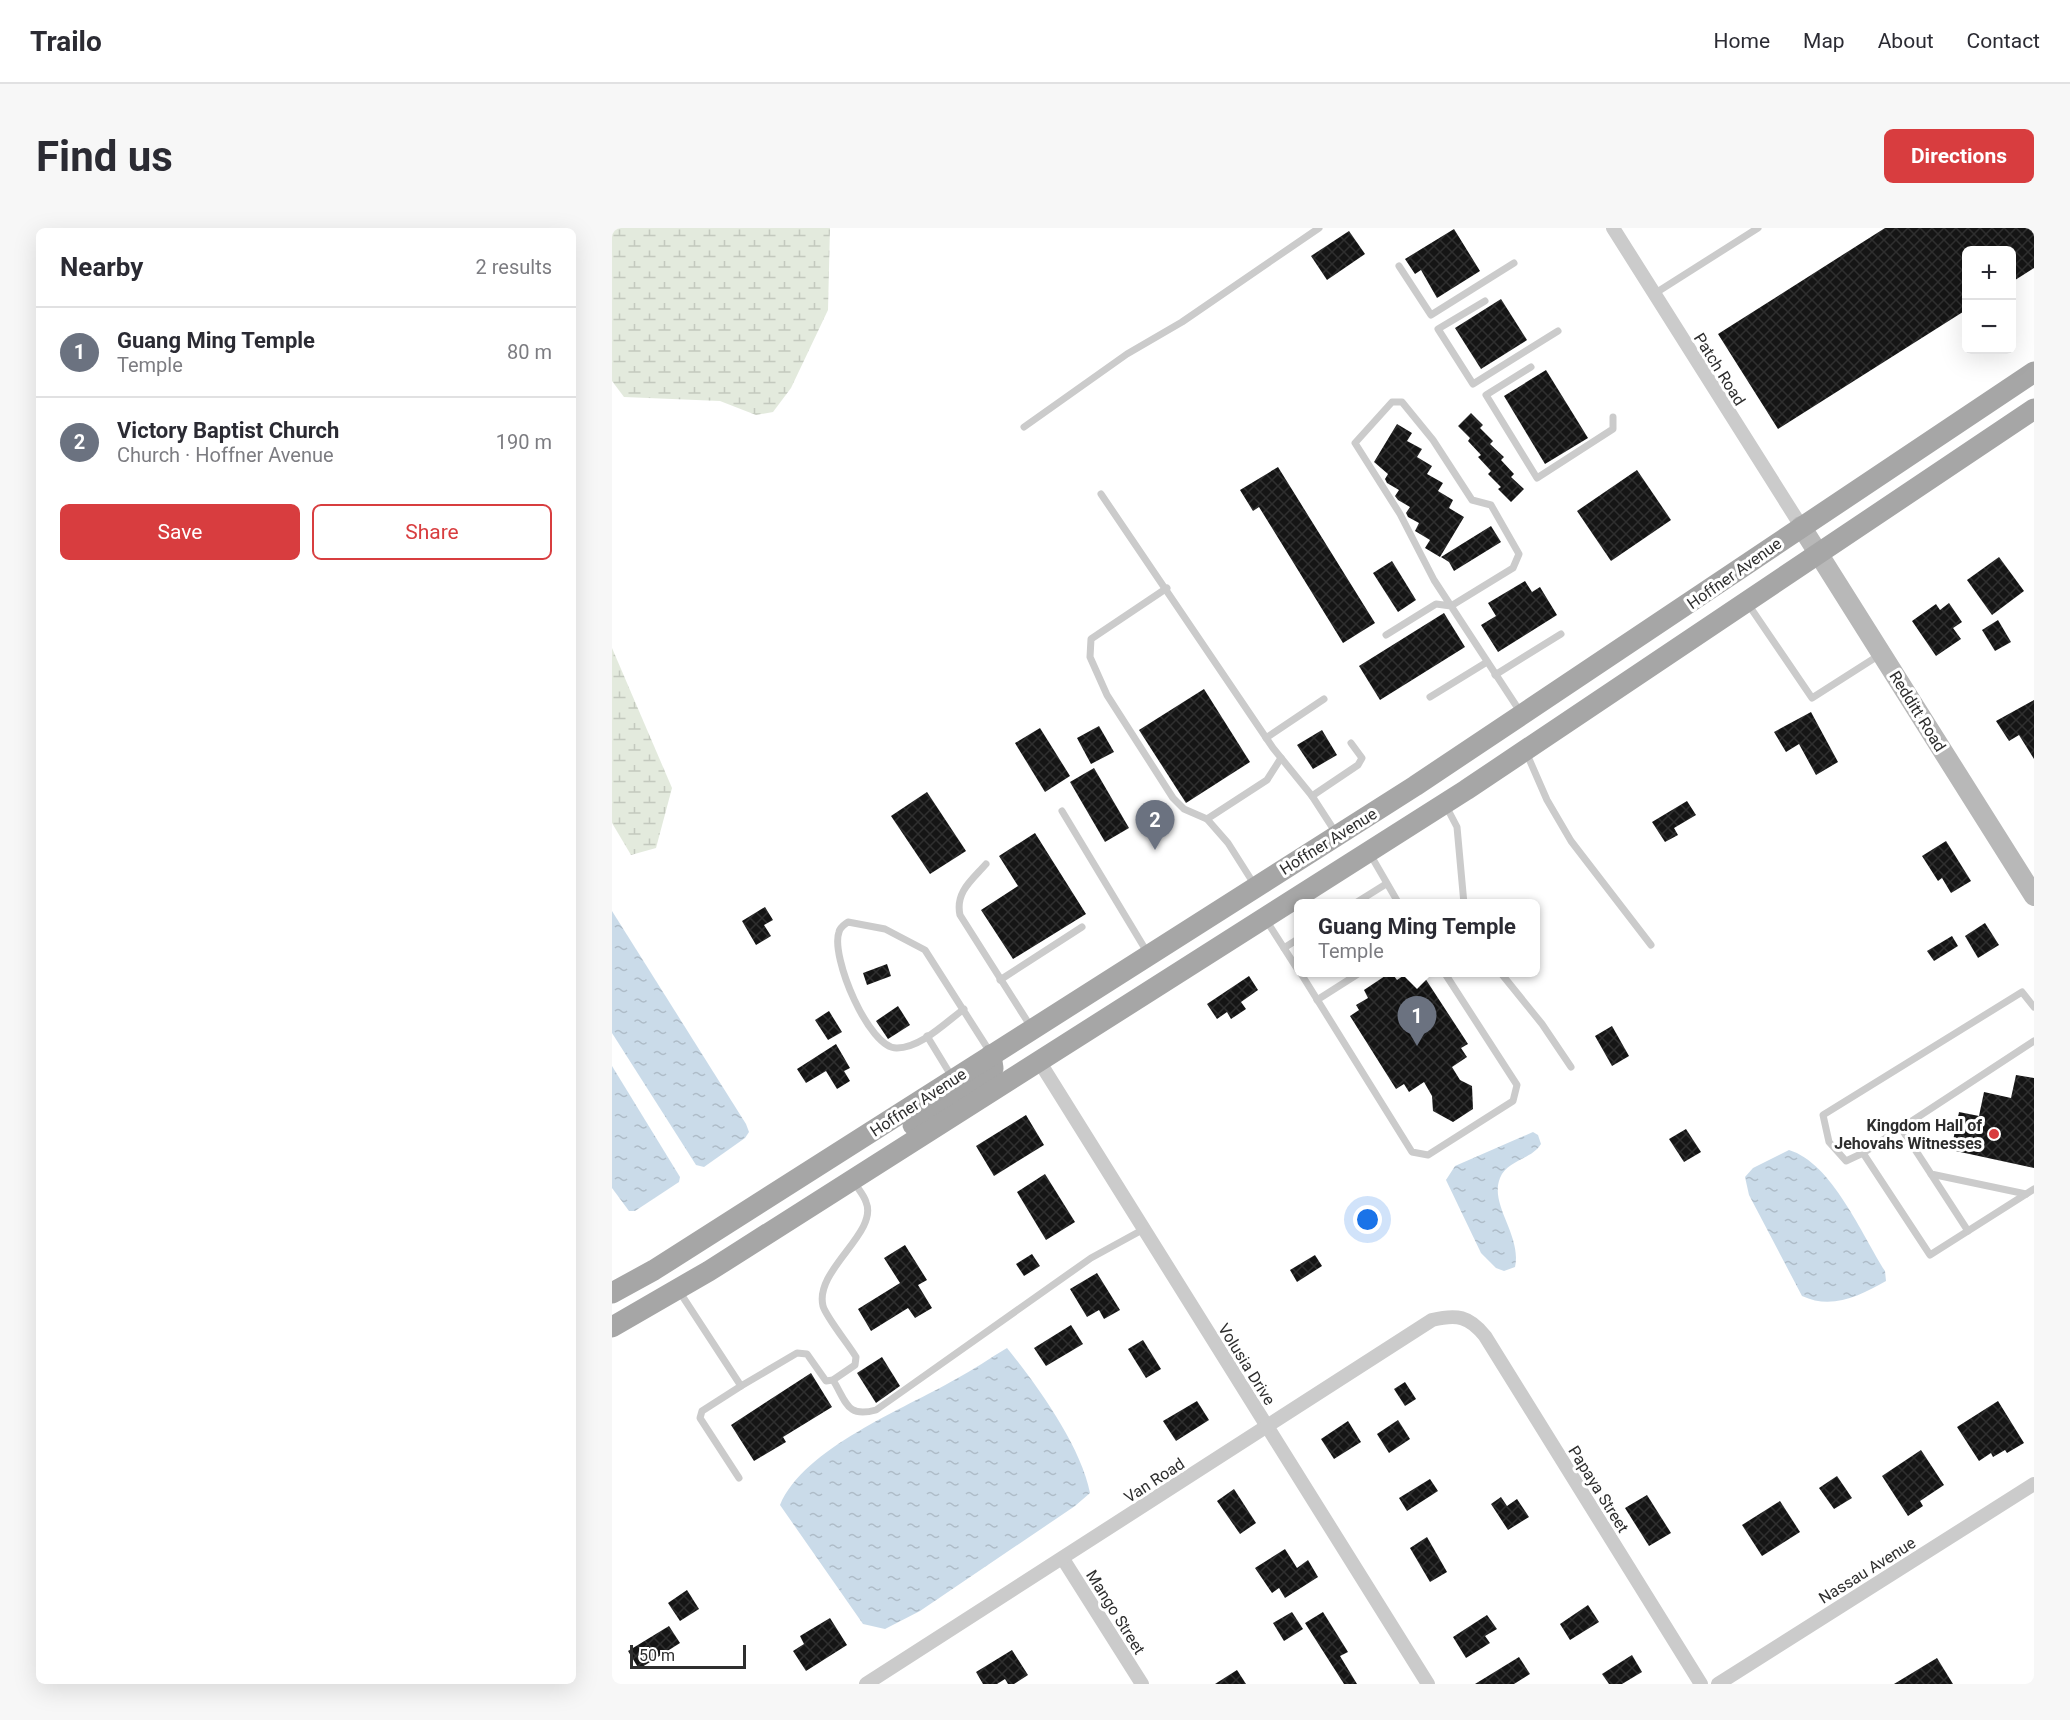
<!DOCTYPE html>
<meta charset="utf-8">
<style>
:root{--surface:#fff;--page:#f7f7f7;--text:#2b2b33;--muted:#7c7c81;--line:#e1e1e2;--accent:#d83d3f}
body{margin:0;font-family:Roboto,sans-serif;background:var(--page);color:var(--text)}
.controls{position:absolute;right:18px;top:18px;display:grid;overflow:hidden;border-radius:9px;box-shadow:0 6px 24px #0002}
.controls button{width:54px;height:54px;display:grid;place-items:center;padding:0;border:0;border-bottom:2px solid var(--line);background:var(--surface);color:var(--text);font:30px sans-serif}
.scale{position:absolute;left:18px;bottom:15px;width:116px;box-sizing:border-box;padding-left:6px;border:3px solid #2e2e2e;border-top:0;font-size:16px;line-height:21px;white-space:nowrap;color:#2e2e2e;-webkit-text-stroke:4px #fff;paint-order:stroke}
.you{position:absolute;left:756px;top:992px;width:21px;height:21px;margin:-15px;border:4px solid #fff;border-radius:50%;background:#1a73e8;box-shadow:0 0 0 9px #1a73e833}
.badge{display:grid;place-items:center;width:39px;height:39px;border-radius:50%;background:var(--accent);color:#fff;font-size:20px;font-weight:700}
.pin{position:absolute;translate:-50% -50px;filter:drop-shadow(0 2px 3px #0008)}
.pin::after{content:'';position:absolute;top:32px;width:21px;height:18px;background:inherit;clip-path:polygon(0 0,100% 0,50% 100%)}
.popup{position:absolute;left:682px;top:671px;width:246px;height:78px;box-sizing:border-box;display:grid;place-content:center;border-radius:9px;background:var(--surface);filter:drop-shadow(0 2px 4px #0005);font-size:20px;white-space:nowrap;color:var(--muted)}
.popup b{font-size:22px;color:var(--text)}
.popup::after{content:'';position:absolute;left:50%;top:100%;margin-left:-12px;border:12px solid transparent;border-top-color:var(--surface)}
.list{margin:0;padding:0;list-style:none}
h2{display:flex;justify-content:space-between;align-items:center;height:78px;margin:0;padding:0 24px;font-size:26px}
h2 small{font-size:20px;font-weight:400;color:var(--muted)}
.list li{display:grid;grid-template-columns:39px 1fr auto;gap:18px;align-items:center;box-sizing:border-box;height:90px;padding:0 24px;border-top:2px solid var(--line)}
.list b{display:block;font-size:22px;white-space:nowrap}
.list p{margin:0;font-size:20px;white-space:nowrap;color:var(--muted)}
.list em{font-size:20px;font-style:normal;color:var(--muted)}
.actions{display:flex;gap:12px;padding:18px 24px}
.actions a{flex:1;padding:14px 0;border:2px solid var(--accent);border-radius:9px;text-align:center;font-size:21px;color:var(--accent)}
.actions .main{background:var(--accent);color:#fff}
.map{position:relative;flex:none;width:1422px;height:1456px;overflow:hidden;border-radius:9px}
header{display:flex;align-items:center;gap:36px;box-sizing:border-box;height:84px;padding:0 30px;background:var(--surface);border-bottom:2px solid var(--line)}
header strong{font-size:28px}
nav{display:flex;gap:33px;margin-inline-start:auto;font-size:21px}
.intro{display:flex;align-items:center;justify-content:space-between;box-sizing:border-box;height:144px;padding:0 36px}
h1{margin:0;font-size:42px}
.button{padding:15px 27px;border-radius:9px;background:var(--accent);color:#fff;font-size:21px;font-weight:700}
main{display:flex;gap:36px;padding:0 36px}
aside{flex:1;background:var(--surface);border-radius:9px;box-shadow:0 6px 24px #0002}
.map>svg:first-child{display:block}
.wetland{fill:url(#wetland-marsh)}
.water{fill:url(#water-ripples)}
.building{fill:url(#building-cross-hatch)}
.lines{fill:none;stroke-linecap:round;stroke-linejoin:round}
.lane{stroke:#cbcbcb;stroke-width:7}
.street{stroke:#cbcbcb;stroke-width:14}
.secondary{stroke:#b8b8b8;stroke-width:20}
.primary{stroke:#a6a6a6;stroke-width:21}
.poi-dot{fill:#d83d3f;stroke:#fff;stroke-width:2}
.labels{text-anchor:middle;stroke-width:6;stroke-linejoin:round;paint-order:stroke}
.street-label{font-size:16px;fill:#2e2e2e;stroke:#fff}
.poi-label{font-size:16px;font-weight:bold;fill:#2e2e2e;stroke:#fff;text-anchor:end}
</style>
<header>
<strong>Trailo</strong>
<nav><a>Home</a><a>Map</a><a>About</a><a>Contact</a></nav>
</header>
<div class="intro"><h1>Find us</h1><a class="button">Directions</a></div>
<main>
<aside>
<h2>Nearby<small>2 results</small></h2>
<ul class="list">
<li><span class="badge" style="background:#6b7280">1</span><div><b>Guang Ming Temple</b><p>Temple</p></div><em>80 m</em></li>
<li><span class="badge" style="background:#6b7280">2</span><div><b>Victory Baptist Church</b><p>Church · Hoffner Avenue</p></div><em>190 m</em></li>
</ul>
<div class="actions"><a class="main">Save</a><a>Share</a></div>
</aside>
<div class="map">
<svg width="1422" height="1456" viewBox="0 0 1422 1456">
<defs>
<pattern id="wetland-marsh" width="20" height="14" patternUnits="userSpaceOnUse" patternTransform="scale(1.5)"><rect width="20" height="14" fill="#e3eadd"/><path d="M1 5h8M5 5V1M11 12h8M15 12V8" fill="none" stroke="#c3c9be"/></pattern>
<pattern id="water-ripples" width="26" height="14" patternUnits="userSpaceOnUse" patternTransform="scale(1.5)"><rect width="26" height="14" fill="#cadbe9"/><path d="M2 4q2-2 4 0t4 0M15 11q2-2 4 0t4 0" fill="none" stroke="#aebcc8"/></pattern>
<pattern id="building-cross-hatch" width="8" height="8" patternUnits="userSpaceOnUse" patternTransform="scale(1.5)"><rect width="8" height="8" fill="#151515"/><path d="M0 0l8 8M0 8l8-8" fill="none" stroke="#2f2f2f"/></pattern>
</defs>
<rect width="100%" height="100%" fill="#fff"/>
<g class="wetland">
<path d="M 0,0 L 218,0 L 216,82 L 179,160 L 161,184 L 144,187 L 108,173 L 12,169 L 0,153 Z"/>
<path d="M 0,420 L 60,560 L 44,620 L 19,627 L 0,595 Z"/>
</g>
<g class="water">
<path d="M 0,683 L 134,896 L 137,904 L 133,910 L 92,939 L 84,937 L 0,805 Z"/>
<path d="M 0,838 L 68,949 L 67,954 L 23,983 L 17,983 L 0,960 Z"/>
<path d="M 921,904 L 926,907 L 929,916 C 919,932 895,932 888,950 C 877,977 910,1007 903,1039 L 892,1043 L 884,1040 L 869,1025 L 834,952 L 843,938 Z"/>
<path d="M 1177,922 C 1220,935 1250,1007 1273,1043 L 1274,1053 C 1247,1068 1220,1082 1190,1068 L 1137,967 L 1133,949 L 1141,940 Z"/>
<path d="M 395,1120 C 425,1157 469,1218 478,1265 L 463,1278 L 308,1383 L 273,1401 L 251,1396 L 168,1277 C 192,1220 292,1181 344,1151 C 361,1142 378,1130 395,1120 Z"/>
</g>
<g class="building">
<path d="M 1273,0 L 1422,0 L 1422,40 L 1400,54 L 1400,22 L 1354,22 L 1354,82 L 1166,201 L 1106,106 Z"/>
<path d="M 842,1 L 868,43 L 825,70 L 809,42 L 803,46 L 793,31 Z"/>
<path d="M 737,3 L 753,26 L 715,52 L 699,28 Z"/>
<path d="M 889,71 L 915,112 L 869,141 L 843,100 Z"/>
<path d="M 934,142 L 976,210 L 933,236 L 892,168 Z"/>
<path d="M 859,185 L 871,197 L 868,200 L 881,213 L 878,216 L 892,229 L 889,232 L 902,246 L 899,249 L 912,261 L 899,274 L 886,261 L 889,259 L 876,246 L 879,243 L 866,229 L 869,227 L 856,213 L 858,210 L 846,198 Z"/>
<path d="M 785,196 L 800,205 L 795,213 L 810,221 L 805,229 L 820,238 L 815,246 L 831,255 L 826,263 L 841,272 L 837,280 L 852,289 L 828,329 L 813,320 L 818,312 L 803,303 L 807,295 L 796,289 L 794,285 L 798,279 L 786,272 L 783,268 L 787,262 L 775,255 L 773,251 L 776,246 L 762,234 Z"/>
<path d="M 666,239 L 763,395 L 731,415 L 647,279 L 641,283 L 628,262 Z"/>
<path d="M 1025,242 L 1059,292 L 999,333 L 965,283 Z"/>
<path d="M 879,298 L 889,314 L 842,343 L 837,334 L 829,329 Z"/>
<path d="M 1387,329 L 1412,363 L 1380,387 L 1355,352 Z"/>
<path d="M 780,333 L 804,372 L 786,384 L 761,345 Z"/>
<path d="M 913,353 L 920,364 L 928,359 L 945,387 L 886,424 L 869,397 L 884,388 L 876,375 Z"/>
<path d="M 1337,375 L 1350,394 L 1341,400 L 1349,411 L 1324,428 L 1300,393 L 1324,376 L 1328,382 Z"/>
<path d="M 832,385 L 853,419 L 768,472 L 747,438 Z"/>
<path d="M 1386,392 L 1399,414 L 1383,423 L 1370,402 Z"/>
<path d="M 592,461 L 638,534 L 574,575 L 527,502 Z"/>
<path d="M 1422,472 L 1422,531 L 1407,507 L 1397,513 L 1384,493 Z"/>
<path d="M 1199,484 L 1226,534 L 1204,547 L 1187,516 L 1174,524 L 1162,504 Z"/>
<path d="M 487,498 L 502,524 L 479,536 L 465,510 Z"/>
<path d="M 428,500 L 458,548 L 433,564 L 403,515 Z"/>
<path d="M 710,502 L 725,527 L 701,541 L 685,517 Z"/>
<path d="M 482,540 L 517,600 L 493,614 L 458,554 Z"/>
<path d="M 315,564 L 354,623 L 318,646 L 279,588 Z"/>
<path d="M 1075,573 L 1084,587 L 1062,600 L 1066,607 L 1053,614 L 1040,594 Z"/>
<path d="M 423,605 L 474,686 L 401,731 L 369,682 L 406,658 L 387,628 Z"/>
<path d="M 1334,613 L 1359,653 L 1339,665 L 1330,650 L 1326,653 L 1310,628 Z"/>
<path d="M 153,679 L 161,692 L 152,697 L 159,708 L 144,717 L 130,693 Z"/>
<path d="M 1373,695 L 1387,717 L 1366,730 L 1353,708 Z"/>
<path d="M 1340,708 L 1346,718 L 1322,733 L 1315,723 Z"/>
<path d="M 275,736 L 279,748 L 255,757 L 251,745 Z"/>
<path d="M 779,744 L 785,752 L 797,744 L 801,750 L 809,744 L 856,816 L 849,820 L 855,829 L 840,839 L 848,852 L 860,858 L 861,881 L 841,894 L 821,883 L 820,868 L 812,854 L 797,864 L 792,856 L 784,861 L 738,788 L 747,782 L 744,777 L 756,770 L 752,762 Z"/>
<path d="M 637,748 L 646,762 L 629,774 L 634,781 L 619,791 L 615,784 L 605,791 L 595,776 Z"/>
<path d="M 286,778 L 298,797 L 276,811 L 264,793 Z"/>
<path d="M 217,783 L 230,804 L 216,812 L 203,792 Z"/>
<path d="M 1000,798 L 1017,828 L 1000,838 L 983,808 Z"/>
<path d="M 224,816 L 238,840 L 232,843 L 238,853 L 225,861 L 214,843 L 194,855 L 185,841 Z"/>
<path d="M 1404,847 L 1422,850 L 1422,940 L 1339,922 L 1347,884 L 1367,888 L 1372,864 L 1399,870 Z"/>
<path d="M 414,887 L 432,917 L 382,948 L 364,918 Z"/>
<path d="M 1074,901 L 1089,924 L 1072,934 L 1057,911 Z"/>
<path d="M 433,946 L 463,994 L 434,1012 L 405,964 Z"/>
<path d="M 293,1017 L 315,1052 L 306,1057 L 320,1080 L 303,1090 L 296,1080 L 259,1103 L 246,1081 L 288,1055 L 272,1030 Z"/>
<path d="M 420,1026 L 428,1038 L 412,1048 L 404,1036 Z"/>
<path d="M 703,1027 L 710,1038 L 685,1054 L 678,1042 Z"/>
<path d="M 485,1045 L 508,1082 L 492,1091 L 487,1082 L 475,1089 L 458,1061 Z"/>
<path d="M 459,1097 L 471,1116 L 434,1138 L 422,1120 Z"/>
<path d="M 531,1112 L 549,1141 L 534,1150 L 516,1121 Z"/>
<path d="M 270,1129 L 288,1158 L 264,1175 L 245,1145 Z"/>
<path d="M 199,1145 L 220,1179 L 171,1209 L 174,1214 L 142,1233 L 119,1197 Z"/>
<path d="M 793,1154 L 804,1171 L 793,1178 L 782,1161 Z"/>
<path d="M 585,1173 L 597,1192 L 564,1213 L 551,1193 Z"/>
<path d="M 1386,1173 L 1412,1215 L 1395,1225 L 1393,1222 L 1381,1229 L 1379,1225 L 1367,1233 L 1345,1199 Z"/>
<path d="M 786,1192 L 798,1211 L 777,1225 L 765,1206 Z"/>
<path d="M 736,1193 L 749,1214 L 722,1231 L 709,1211 Z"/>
<path d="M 1309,1222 L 1332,1257 L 1308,1273 L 1311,1278 L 1296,1288 L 1270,1248 Z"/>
<path d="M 1225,1248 L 1240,1270 L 1222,1281 L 1207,1260 Z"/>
<path d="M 818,1251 L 826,1263 L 795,1283 L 787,1270 Z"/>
<path d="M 622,1261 L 644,1295 L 628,1306 L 605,1273 Z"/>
<path d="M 1035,1267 L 1059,1305 L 1037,1318 L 1013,1280 Z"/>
<path d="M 889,1269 L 895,1278 L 905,1271 L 917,1289 L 896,1302 L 879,1276 Z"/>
<path d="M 1168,1273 L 1188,1304 L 1150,1328 L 1130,1297 Z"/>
<path d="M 815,1309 L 835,1344 L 818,1354 L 798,1320 Z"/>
<path d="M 673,1321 L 685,1340 L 696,1332 L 706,1349 L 673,1370 L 667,1360 L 660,1365 L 643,1340 Z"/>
<path d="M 75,1362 L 87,1381 L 68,1393 L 56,1375 Z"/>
<path d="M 976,1377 L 987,1394 L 958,1412 L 948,1396 Z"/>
<path d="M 680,1384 L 691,1401 L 672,1413 L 661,1395 Z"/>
<path d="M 711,1384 L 736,1424 L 728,1428 L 745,1456 L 732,1456 L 693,1395 Z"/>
<path d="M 875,1387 L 885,1401 L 873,1408 L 878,1415 L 854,1430 L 841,1409 Z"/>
<path d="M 218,1390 L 235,1417 L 194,1443 L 181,1423 L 192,1416 L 188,1408 Z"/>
<path d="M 57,1398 L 68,1415 L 27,1441 L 16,1423 Z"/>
<path d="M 400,1422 L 416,1447 L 402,1456 L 396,1456 L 393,1451 L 385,1456 L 371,1456 L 364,1444 Z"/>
<path d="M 1020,1427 L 1030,1444 L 1010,1456 L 997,1456 L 990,1446 Z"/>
<path d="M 907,1429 L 918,1446 L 902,1456 L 863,1456 Z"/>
<path d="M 1325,1430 L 1341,1456 L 1282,1456 Z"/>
<path d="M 625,1442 L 634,1456 L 603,1456 Z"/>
</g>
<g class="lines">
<g class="lane">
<path d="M 787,38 L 819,87 L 902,35"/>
<path d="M 1042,66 L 1146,0"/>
<path d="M 873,73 L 826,101 L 861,156 L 946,103"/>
<path d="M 919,139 L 874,167 L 925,250 L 1001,201 L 1001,189"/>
<path d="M 412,199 L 515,126 L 570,94 L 707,0"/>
<path d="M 489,266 L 661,520 L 700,568 L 724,605"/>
<path d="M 555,360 L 479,411 L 478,429 L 495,467 L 561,570 L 572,581 L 595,591"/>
<path d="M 1136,376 L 1200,470 L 1269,426"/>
<path d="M 774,407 L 824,376 L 839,378 L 901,340 L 907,326 L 879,277 L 860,272 L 821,212 L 790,174 L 780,174 L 743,215 L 788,286 L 822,352 L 909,485"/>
<path d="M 883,447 L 949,406"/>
<path d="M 818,469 L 875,434"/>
<path d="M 654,510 L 712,471"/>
<path d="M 914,524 L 935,572 L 959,613 L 1039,717"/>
<path d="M 700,568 L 746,537 L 750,530 L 739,515"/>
<path d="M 834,578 L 845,599 L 852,676"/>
<path d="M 450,583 L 535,724"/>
<path d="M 758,626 L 787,676"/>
<path d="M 374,636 C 360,652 343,664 348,687 L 419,799"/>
<path d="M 642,656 L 616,615 L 595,591 L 655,552 L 669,530"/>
<path d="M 742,676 L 774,656"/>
<path d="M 654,692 L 686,742"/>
<path d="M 672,720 L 686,711"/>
<path d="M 688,744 L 800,924 L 816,927 L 901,873 L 905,857 L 832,744"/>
<path d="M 888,744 L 930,796 L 959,839"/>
<path d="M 388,752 L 470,699"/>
<path d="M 705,772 L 749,744"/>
<path d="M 1422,779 L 1410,764 L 1211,887 L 1217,914 L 1234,933 L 1251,925 L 1318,1027 L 1422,961"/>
<path d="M 352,781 C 334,794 309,820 285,820 C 257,821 218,728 227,704 C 228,699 232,697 236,694 L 273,701 L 313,722 L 378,824"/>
<path d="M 315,808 L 340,849"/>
<path d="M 1289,900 L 1319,946 L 1414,966"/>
<path d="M 1251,925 L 1422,813"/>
<path d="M 1319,946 L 1356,1003"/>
<path d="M 67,1063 L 129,1158 L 185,1125 L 195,1126 L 214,1153 L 221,1152 L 243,1137 L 244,1129 C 237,1117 214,1089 211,1078 C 202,1042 267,1005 254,974 C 252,967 246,961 242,954"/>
<path d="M 221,1152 C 235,1175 235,1190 264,1182 L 479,1030 L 532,1001"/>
<path d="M 127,1250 L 88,1190 L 90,1183 L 129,1158"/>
</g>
<g class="street">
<path d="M 1001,0 L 1189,298"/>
<path d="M 427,833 L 816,1456"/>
<path d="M 451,1331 L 530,1456"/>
<path d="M 254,1456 L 820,1092 C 845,1086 857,1088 873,1108 L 1089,1456"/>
<path d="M 1106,1456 L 1422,1256"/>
</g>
<path class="secondary" d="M 1189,298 L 1422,668"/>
<g class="primary">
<path d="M 301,897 L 372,850 L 381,840 L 379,827"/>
<path d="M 0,1065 L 42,1042 L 803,558 L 1422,144"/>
<path d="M 0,1099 L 97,1043 L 854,562 L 1422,181"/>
</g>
</g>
<circle class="poi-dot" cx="1382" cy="906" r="6"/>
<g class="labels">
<g class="street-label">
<text transform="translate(1108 141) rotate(58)" y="6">Patch Road</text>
<text transform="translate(1122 345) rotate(-35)" y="6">Hoffner Avenue</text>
<text transform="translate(1306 483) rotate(58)" y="6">Redditt Road</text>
<text transform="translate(716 613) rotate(-32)" y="6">Hoffner Avenue</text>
<text transform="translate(306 874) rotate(-33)" y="6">Hoffner Avenue</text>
<text transform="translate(635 1136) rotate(58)" y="6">Volusia Drive</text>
<text transform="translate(542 1252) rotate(-33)" y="6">Van Road</text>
<text transform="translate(987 1261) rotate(58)" y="6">Papaya Street</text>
<text transform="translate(1255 1342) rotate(-32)" y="6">Nassau Avenue</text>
<text transform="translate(504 1384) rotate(58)" y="6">Mango Street</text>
</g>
<g class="poi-label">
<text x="1370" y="903">Kingdom Hall of<tspan x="1370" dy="18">Jehovahs Witnesses</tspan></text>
</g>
</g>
</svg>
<div class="controls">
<button>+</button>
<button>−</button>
</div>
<div class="scale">50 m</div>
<div class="you"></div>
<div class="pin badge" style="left:805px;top:818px;background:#6b7280">1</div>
<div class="popup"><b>Guang Ming Temple</b>Temple</div>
<div class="pin badge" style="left:543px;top:622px;background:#6b7280">2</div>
</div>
</main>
